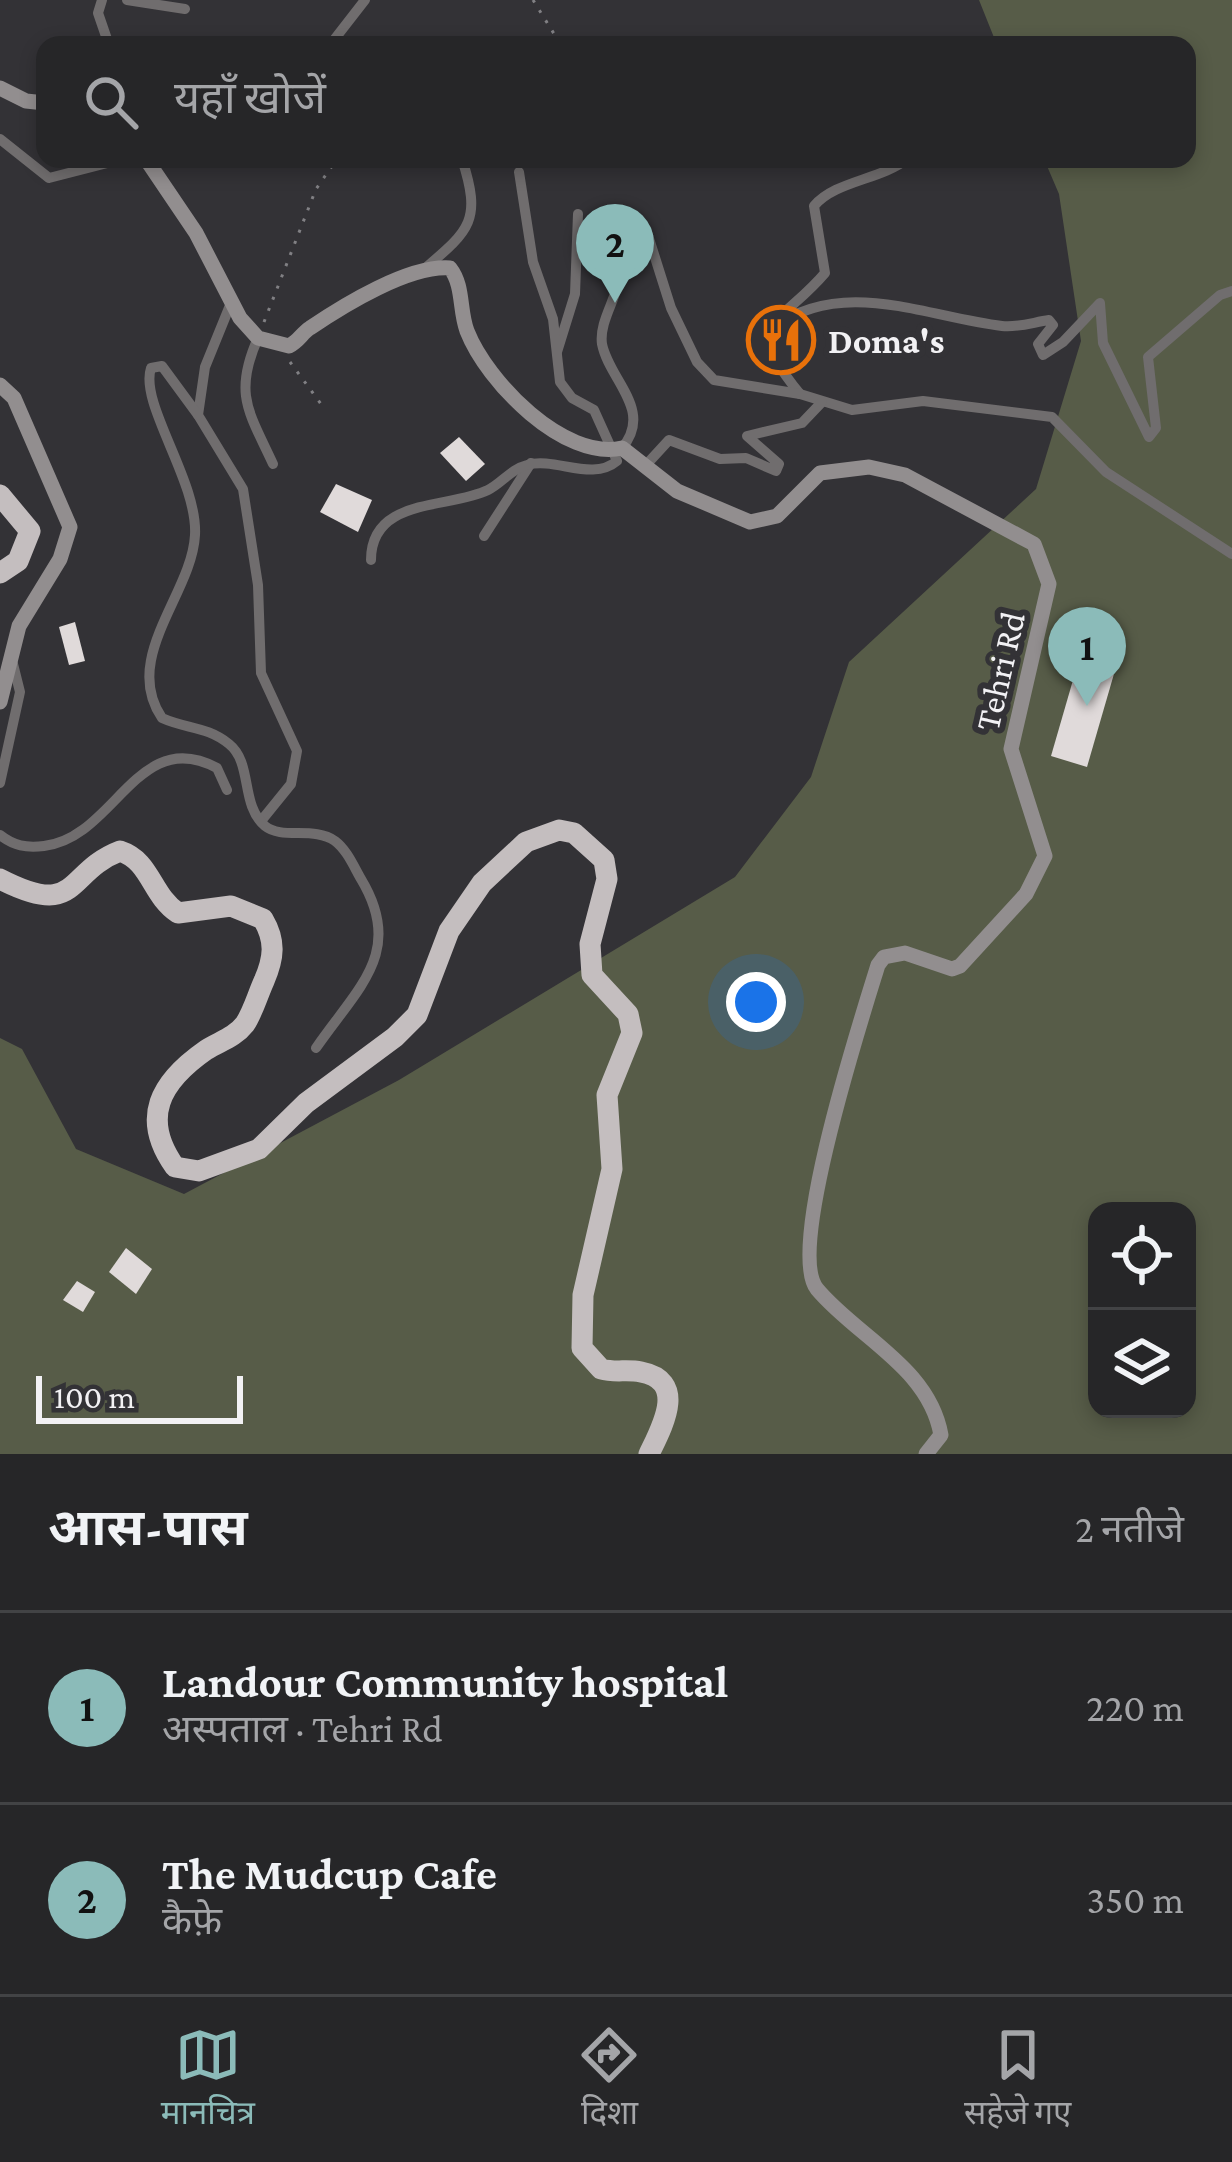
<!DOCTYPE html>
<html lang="hi">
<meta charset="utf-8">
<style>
:root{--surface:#262628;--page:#323234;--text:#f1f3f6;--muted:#a4a5a8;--line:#424345;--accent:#8bbbb9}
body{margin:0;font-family:"Crimson Pro","Noto Sans Devanagari",serif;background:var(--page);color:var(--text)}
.controls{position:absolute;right:36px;bottom:36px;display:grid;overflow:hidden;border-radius:24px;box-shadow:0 6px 18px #0003}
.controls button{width:108px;height:108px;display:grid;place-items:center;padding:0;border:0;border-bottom:3px solid var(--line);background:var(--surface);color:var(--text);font:60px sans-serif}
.scale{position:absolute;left:36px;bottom:30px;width:207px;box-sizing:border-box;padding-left:12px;border:6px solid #f2f1f4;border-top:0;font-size:33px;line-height:42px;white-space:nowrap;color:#f2f1f4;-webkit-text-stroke:9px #333236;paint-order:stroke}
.you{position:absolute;left:756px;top:1002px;width:42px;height:42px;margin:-30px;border:9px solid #fff;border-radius:50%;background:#1a73e8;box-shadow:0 0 0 18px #1a73e833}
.badge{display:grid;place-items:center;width:78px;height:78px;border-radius:50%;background:var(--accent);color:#111;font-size:39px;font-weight:700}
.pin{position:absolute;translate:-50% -99px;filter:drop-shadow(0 3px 6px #0008)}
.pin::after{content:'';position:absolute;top:63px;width:42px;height:36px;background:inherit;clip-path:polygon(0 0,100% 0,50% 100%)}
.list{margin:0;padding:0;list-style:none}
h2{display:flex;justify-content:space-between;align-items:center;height:156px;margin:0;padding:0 48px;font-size:51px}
h2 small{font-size:39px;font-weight:400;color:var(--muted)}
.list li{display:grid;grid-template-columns:78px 1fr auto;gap:36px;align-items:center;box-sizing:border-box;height:192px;padding:0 48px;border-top:3px solid var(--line)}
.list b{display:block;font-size:45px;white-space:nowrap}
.list p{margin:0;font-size:39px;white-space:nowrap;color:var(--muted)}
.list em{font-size:39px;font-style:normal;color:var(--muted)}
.icon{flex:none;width:66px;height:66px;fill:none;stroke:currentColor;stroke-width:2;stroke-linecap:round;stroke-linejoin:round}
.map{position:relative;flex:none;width:1232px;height:1454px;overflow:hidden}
.search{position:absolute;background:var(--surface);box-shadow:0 6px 18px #0003;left:36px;right:36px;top:36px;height:132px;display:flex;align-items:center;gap:30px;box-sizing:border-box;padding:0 42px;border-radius:24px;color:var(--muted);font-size:45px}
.sheet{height:540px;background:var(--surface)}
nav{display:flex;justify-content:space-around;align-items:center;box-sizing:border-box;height:168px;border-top:3px solid var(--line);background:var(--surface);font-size:33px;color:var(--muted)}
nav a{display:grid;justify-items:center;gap:6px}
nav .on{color:var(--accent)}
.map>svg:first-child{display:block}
.green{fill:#575c48;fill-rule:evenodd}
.building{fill:#e0dada}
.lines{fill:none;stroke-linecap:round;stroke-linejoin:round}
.path{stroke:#818084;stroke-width:3;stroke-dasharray:3 9;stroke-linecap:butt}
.street{stroke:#706d6e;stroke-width:10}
.secondary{stroke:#928e8f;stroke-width:15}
.highway{stroke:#c4bebf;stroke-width:21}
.labels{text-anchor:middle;stroke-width:12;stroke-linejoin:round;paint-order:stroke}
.poi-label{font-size:36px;font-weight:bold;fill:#f2f1f4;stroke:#333236;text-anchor:start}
.street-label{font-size:36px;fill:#f2f1f4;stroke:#333236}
</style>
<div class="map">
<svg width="1232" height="1454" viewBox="0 0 1232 1454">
<rect width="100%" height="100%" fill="#333236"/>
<path class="green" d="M 979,0 L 1232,0 L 1232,1454 L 0,1454 L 0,1038 L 22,1049 L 76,1149 L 184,1194 L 399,1080 L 735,877 L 811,777 L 849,662 L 1036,489 L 1081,341 L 1059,194 L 1044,159 L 1187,159 L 1187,45 L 997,45 ZM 1097,1211 L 1187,1211 L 1187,1409 L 1097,1409 Z"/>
<g class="building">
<path d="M 459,437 L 485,464 L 466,481 L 440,453 Z"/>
<path d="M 336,484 L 372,500 L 358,532 L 320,512 Z"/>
<path d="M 75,622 L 85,661 L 69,665 L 59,627 Z"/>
<path d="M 1082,649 L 1118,660 L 1087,767 L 1051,756 Z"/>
<path d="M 126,1248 L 152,1269 L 136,1294 L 109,1272 Z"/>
<path d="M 77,1281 L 95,1292 L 83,1312 L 63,1300 Z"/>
</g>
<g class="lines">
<g class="path">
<path d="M 533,0 L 561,45"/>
<path d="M 417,45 L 428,39 L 439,45"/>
<path d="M 264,322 L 316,189 L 337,159"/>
<path d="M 290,362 L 321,404"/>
</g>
<g class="street">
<path d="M 102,0 L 98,13 L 109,45"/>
<path d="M 127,0 L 185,9"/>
<path d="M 330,45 L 365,0"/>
<path d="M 0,139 L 49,178 L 123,159"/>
<path d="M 423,270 C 470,230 482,221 462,159"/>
<path d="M 231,303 L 205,367 L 198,415 L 243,489 L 258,585 L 261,673 L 297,751 L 291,784 L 261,821"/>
<path d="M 772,328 C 844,276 925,317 1002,326 C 1018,328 1034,322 1049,320 L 1053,325 L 1038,344 L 1043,355 L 1063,342 L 1100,303 L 1103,343 L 1149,437 L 1156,428 L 1148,357 L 1220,295 L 1232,291"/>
<path d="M 258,338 C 233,394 249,412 273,464"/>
<path d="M 557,352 L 575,294 L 578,214"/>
<path d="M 800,394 C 740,321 781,325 825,273 L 814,206 C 835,181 880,180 907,159"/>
<path d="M 198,415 L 162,366 L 151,368 C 139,404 198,481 195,535 C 192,594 121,658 162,718 C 186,729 207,726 229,744 C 253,763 240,805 265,826 C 282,840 314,826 335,841 C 347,850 354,867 361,879 C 405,952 358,987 316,1048"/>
<path d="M 622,448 C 654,410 609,380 602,344 C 599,323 615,301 619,280 C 622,261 621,242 623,223 L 636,218 L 646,229 L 671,308 L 697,362 L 714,380 L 800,394 L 852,410 L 923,401 L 1052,417 L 1106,472 L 1232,554"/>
<path d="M 646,465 L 669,440 L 720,459 L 746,458 L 776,471 L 779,464 L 747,436 L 802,423 L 822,402"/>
<path d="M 484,536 L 531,463"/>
<path d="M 371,560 C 371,497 449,509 488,490 C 502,483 511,469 527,465 C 556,457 592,482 617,461 L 594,410 L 572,398 L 560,382 L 553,319 L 533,262 L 519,172"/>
<path d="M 0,783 L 20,692 L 13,664"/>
<path d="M 0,835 C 14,846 26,848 44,846 C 115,838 137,725 217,768 L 227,790"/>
</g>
<g class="secondary">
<path d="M 0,88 L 26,101 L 45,103"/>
<path d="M 146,159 L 196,233 L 240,318 L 258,338 L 289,346 C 299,341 302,333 310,328 C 344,305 409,265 450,268 C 464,286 459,310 467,331 C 487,382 564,461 622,448 L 677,491 L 750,522 L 777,516 L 820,473 L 869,467 L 905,475 L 1034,544 L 1049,584 L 1011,749 L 1045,856 L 1026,894 L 960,966 L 952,969 L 905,953 L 884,957 L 878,965 C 862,1017 786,1251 817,1289 C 857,1337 929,1367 941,1435 L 926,1454"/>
<path d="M 0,385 L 14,398 L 70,527 L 60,559 L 19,626 L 0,702"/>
</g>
<g class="highway">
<path d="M 0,495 L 30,531 L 18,561 L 0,573"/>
<path d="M 0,879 C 80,920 65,872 120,851 C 151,861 151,895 178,913 L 231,906 L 263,919 C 276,941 274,958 264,981 C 258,994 253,1012 245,1024 C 234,1038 220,1041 206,1050 C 160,1082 140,1118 175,1167 L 199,1171 L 259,1149 L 306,1103 L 395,1037 L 417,1015 L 449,931 L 482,883 L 526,842 L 559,830 L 574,833 L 604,860 L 607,879 L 590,944 L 592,975 L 628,1014 L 632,1033 L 607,1095 L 612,1169 L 583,1295 L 582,1348 L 601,1369 C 615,1373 627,1369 641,1372 C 688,1381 662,1427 649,1454"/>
</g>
</g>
<defs>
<g id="restaurant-ring" transform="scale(3.45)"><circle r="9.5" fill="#333236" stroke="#e8710a" stroke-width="1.5"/><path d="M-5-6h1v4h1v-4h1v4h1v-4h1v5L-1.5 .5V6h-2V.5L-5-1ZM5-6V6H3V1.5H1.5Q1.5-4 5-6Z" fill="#e8710a"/></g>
</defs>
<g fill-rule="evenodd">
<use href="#restaurant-ring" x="781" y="340"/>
</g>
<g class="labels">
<g class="poi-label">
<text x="828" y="353">Doma's</text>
</g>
<g class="street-label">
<text transform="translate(999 671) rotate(-77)" y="13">Tehri Rd</text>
</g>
</g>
</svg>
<div class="controls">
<button><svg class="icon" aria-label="locate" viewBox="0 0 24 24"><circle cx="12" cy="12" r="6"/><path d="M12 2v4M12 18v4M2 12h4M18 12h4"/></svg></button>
<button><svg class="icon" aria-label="layers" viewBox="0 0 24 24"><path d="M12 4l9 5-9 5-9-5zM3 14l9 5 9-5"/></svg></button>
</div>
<div class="scale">100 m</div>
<div class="you"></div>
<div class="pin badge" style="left:1087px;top:706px">1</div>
<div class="pin badge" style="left:615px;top:303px">2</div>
<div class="search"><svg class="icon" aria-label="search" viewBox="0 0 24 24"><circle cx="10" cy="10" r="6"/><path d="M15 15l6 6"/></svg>यहाँ खोजें</div>
</div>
<section class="sheet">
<h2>आस-पास<small>2 नतीजे</small></h2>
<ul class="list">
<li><span class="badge">1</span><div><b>Landour Community hospital</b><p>अस्पताल · Tehri Rd</p></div><em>220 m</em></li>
<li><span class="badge">2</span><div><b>The Mudcup Cafe</b><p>कैफ़े</p></div><em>350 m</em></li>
</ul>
</section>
<nav>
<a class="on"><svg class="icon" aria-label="map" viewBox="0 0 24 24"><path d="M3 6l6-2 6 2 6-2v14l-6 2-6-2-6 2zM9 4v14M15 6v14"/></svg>मानचित्र</a>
<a><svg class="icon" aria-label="directions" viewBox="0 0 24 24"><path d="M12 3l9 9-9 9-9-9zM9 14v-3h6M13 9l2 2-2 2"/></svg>दिशा</a>
<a><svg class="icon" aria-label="saved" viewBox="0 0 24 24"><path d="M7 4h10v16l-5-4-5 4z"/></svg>सहेजे गए</a>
</nav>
